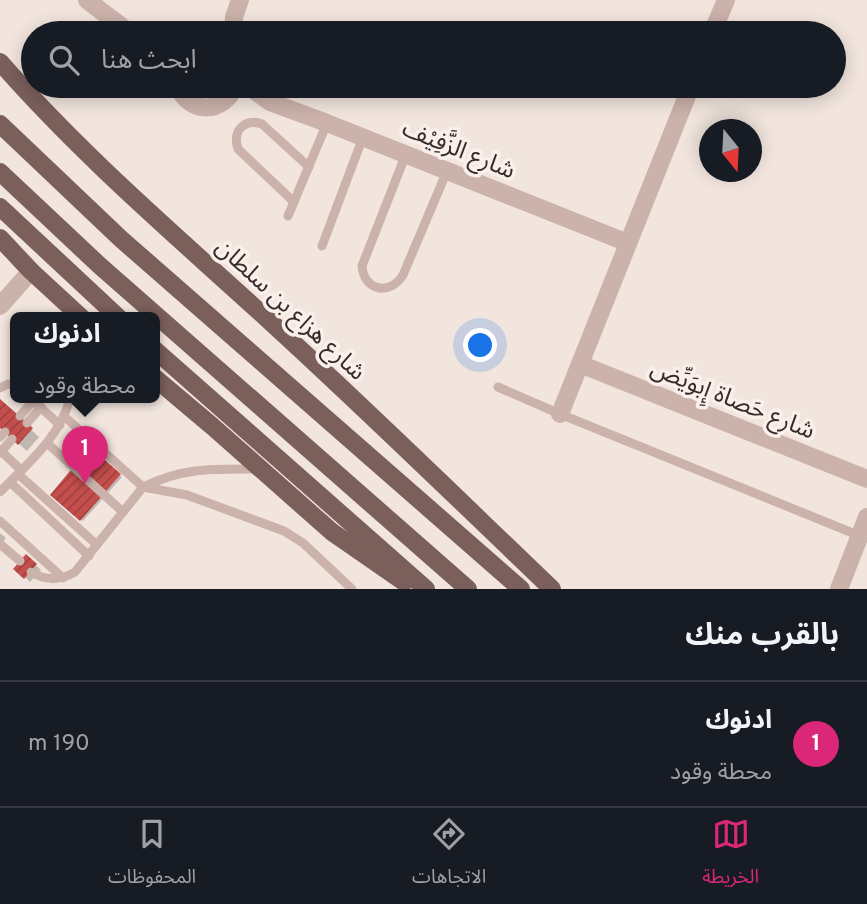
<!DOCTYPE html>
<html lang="ar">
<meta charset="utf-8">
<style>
:root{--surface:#171b24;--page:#20242c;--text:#f1f3f6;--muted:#9ea1a6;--line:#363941;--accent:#db2777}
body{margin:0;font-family:Overpass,"Noto Sans Arabic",sans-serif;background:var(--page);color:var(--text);direction:rtl}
.compass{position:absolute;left:699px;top:119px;width:63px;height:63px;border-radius:50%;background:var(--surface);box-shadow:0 4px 18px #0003;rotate:162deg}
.you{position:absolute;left:481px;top:346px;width:24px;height:24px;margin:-18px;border:5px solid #fff;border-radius:50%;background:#1a73e8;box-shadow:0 0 0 10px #1a73e833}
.badge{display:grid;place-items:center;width:46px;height:46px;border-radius:50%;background:var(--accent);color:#fff;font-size:23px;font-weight:700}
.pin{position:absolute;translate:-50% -58px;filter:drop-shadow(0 2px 4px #0008)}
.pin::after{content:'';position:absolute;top:37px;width:24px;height:21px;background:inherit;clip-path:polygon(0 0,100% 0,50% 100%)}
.popup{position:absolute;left:10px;top:312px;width:150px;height:91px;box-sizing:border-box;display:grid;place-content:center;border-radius:10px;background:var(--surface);filter:drop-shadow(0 2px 5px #0005);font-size:23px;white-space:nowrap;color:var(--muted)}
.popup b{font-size:26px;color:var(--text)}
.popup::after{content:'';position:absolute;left:50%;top:100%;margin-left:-14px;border:14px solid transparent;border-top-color:var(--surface)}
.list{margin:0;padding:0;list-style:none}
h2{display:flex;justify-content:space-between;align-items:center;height:91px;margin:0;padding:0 28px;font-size:30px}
h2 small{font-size:23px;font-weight:400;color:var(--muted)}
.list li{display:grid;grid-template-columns:46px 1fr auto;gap:21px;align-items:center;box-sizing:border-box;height:126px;padding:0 28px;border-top:2px solid var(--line)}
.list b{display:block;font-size:26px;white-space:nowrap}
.list p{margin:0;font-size:23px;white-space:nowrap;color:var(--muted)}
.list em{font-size:23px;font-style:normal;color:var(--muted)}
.icon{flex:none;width:38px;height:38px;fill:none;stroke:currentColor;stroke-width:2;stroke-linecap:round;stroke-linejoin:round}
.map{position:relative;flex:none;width:867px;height:589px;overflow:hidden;direction:ltr}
.search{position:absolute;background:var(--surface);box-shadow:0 4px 18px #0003;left:21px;right:21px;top:21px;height:77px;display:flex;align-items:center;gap:18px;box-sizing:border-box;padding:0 24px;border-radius:38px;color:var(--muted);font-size:26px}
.sheet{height:217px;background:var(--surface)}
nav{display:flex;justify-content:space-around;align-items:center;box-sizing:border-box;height:98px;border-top:2px solid var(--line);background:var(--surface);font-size:19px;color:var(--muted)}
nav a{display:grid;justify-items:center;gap:4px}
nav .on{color:var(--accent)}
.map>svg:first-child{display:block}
.shadow{fill:#0003}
.building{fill:url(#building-hatch)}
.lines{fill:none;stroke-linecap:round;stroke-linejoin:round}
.service{stroke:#cbb2aa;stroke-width:9}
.minor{stroke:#cbb2aa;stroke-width:18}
.primary{stroke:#7a5f5b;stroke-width:18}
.labels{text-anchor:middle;stroke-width:7;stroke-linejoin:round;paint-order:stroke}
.street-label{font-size:24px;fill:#382b2a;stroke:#faf0eb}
</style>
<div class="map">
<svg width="867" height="589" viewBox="0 0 867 589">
<defs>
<pattern id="building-hatch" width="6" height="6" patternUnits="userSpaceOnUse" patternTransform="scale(1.75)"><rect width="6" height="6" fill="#c44e4b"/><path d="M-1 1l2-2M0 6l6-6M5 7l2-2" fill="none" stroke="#a0413f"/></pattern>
</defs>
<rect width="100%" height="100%" fill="#f2e5de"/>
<g class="shadow">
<path d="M 0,401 L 39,437 L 27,451 L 0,427 Z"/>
<path d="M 91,450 L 122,477 L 83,521 L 52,495 Z"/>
<path d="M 0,533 L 6,538 L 0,545 Z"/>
<path d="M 26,556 L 41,570 L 30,582 L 15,568 Z"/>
</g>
<g class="building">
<path d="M 0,399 L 33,428 L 18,445 L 0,428 Z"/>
<path d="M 90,447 L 121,474 L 80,521 L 50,495 Z"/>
<path d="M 26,554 L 37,564 L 24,579 L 13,569 Z"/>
</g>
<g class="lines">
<g class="service">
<path d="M 406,154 L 362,266 C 364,291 390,296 403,275 L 447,171"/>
<path d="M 294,202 L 238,149 C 232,131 244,118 262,124 L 309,167"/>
<path d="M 288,216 L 327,123"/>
<path d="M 322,246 L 363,137"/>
<path d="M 498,387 L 560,414 L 860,536"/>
<path d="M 0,388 L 8,384 L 15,385"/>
<path d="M 30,398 L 60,425"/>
<path d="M 20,416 L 33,401"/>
<path d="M 65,417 L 143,487 L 187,495 L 284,531 L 303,543 L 352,589"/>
<path d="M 27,423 L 41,407"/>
<path d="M 0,437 L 5,432"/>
<path d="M 47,443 L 123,512"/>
<path d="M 0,450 L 21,470"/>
<path d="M 0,453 L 12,439"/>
<path d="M 18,474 L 97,545"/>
<path d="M 10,482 L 89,556"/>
<path d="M 0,492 C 27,464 60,438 70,398"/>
<path d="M 0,521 L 63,578"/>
<path d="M 0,544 L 20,561"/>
<path d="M 31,572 C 46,581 60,581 75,572 L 143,487 C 185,467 213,469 258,469"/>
</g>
<g class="minor">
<path d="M 87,0 L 130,33"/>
<path d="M 233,33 L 234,17 L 240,0"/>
<path d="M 712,33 L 726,0"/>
<path d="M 178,86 C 189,115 224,114 235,86"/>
<path d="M 248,86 L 270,102 L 327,123 L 628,243"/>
<path d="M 0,306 L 31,271"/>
<path d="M 580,364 L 867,479"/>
<path d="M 560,414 L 691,86"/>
<path d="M 839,589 L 867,517"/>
</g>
<g class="primary">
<path d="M 0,62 C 84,158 181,240 275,326 C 369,412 460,501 552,589"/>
<path d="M 0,124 L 121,239 L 521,589"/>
<path d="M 0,172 L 99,265 L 468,589"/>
<path d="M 0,207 L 119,318"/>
<path d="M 0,238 L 31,271 L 82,318"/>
<path d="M 155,350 L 426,589"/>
<path d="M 155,378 L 212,426 L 332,532 L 404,582"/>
</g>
</g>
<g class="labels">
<g class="street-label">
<text transform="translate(459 149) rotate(22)" y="8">شارع الزَّفِيْف</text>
<text transform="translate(291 309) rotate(43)" y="8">شارع هزاع بن سلطان</text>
<text transform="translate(733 399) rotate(22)" y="8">شارع حَصاة إِبوَيِّض</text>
</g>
</g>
</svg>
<svg class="compass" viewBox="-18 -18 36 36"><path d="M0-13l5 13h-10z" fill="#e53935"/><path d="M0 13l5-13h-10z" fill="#9ea1a6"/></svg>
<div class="you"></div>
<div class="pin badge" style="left:85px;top:484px">1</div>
<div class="popup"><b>ادنوك</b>محطة وقود</div>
<div class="search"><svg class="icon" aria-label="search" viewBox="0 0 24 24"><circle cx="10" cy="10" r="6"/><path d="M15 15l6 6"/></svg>ابحث هنا</div>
</div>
<section class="sheet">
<h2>بالقرب منك<small></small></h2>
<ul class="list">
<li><span class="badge">1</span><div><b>ادنوك</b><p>محطة وقود</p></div><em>190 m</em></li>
</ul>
</section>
<nav>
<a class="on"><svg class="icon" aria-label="map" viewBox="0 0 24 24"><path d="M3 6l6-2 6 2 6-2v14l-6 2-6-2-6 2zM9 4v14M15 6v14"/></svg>الخريطة</a>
<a><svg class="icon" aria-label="directions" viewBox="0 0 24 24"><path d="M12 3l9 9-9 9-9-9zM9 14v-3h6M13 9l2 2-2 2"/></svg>الاتجاهات</a>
<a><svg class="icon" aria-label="saved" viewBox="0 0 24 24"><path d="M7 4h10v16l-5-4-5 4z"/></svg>المحفوظات</a>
</nav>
